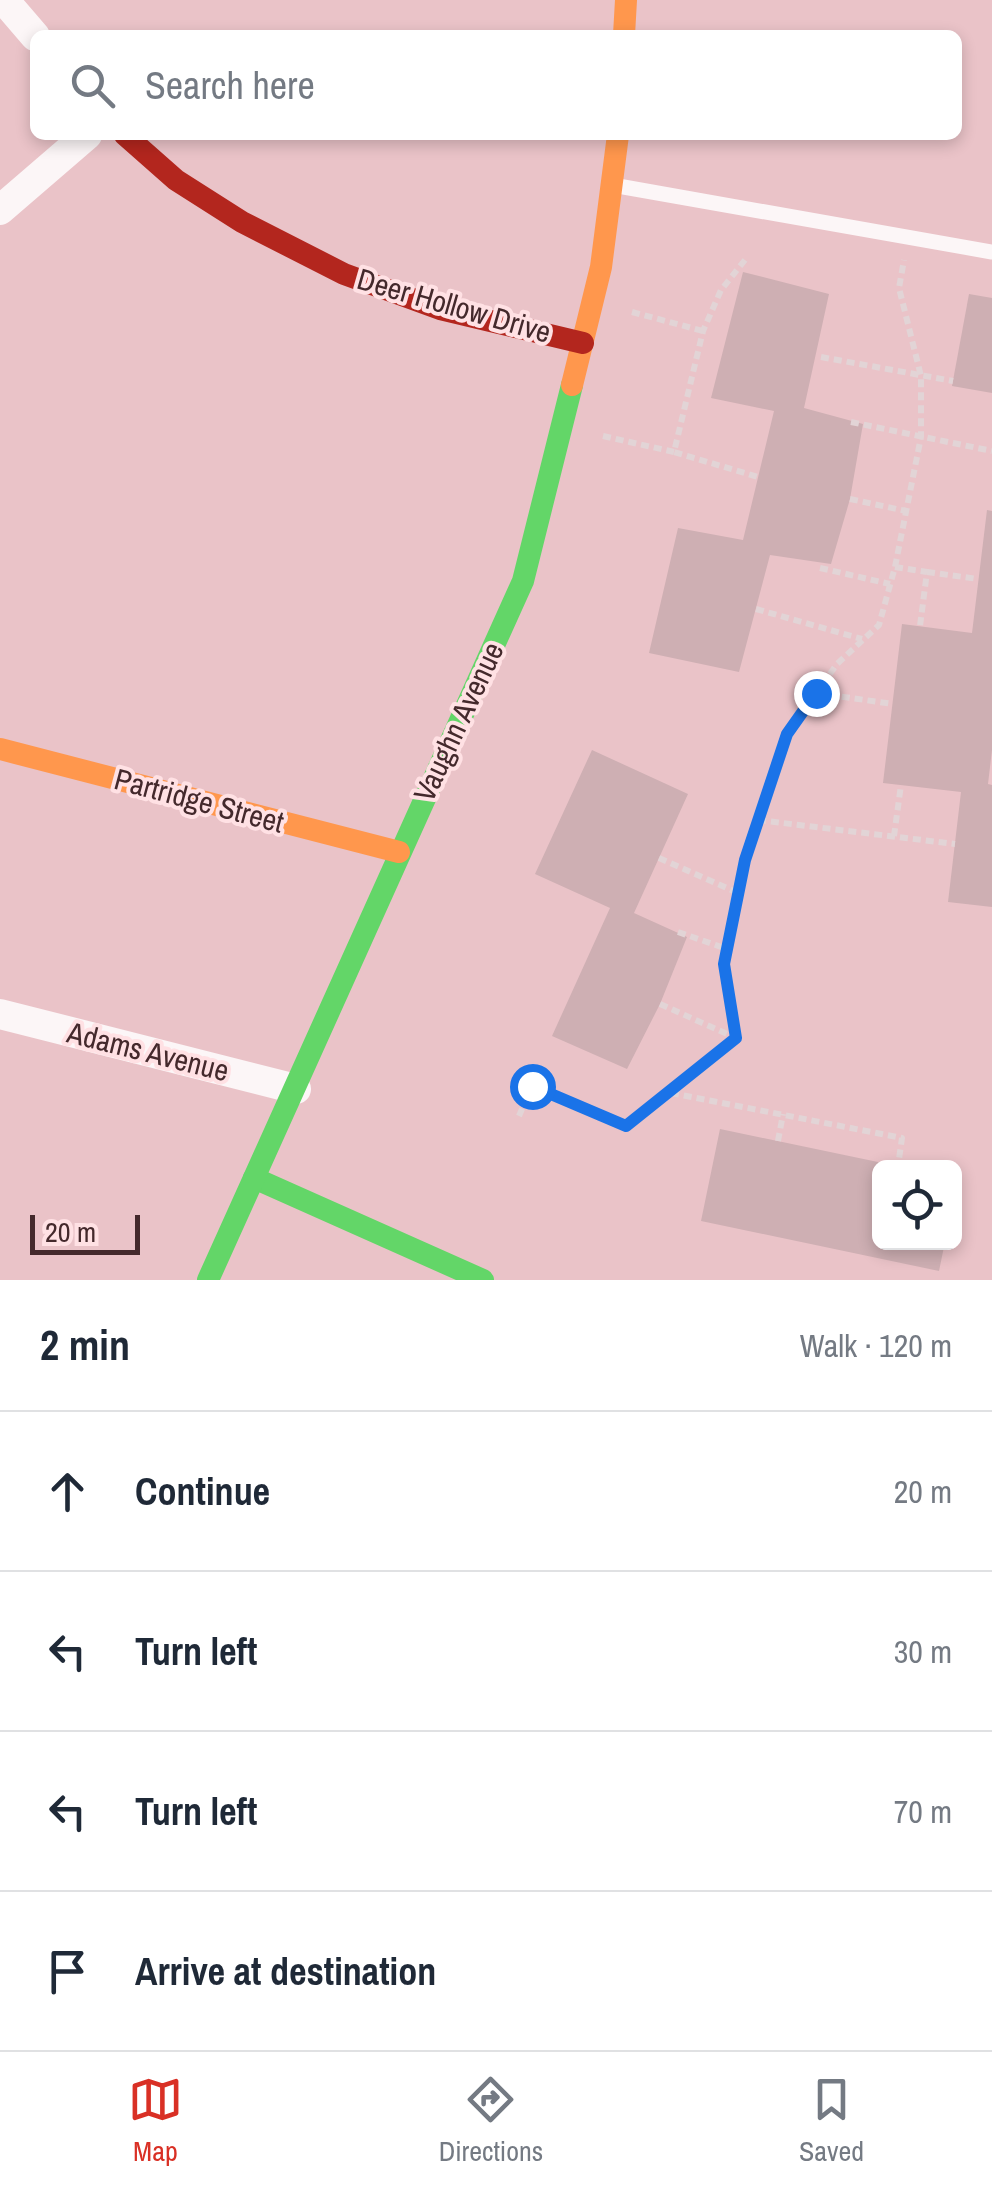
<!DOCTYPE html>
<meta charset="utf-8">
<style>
:root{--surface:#fff;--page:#f6f6f7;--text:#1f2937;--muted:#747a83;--line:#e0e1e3;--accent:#d93025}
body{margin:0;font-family:"Archivo Narrow",sans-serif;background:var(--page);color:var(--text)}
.controls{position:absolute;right:30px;bottom:30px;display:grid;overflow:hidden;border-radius:15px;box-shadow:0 5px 15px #0003}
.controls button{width:90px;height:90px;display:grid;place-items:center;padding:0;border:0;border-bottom:2px solid var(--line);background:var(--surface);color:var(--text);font:50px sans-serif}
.scale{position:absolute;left:30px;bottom:25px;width:110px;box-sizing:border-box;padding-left:10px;border:5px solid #44292c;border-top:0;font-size:28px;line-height:35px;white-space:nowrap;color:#44292c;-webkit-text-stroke:8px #ffe1e4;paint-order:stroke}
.stop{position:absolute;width:30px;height:30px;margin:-22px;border:8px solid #1a73e8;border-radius:50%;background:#fff}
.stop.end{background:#1a73e8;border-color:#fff;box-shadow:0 2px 10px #0008}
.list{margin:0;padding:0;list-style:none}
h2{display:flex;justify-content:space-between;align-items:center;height:130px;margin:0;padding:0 40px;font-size:42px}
h2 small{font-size:32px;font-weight:400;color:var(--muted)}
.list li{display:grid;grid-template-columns:65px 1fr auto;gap:30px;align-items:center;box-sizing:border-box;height:160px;padding:0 40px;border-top:2px solid var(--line)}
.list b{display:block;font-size:38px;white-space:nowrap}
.list em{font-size:32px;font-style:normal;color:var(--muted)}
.icon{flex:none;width:55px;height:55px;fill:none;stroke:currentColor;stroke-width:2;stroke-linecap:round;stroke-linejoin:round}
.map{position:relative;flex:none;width:992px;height:1280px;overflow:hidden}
.search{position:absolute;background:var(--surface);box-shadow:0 5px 15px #0003;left:30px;right:30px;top:30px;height:110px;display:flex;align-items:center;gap:25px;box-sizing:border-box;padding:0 35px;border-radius:15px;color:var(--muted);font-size:38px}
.sheet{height:770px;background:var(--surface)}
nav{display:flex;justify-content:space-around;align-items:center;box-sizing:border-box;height:140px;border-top:2px solid var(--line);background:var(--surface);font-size:28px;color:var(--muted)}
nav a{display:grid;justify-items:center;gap:5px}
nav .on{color:var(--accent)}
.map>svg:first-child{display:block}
.building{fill:#ceafb3}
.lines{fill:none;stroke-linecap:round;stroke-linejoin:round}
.path{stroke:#e2d4d6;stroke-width:6;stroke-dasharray:8 5;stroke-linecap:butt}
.lane{stroke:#fcf6f7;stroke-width:15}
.street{stroke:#fcf6f7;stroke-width:30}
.fast{stroke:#63d668;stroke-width:22}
.slow{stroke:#ff974d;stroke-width:22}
.jam{stroke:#b3261e;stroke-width:22}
.route{stroke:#1a73e8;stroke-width:12}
.labels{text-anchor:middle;stroke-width:8;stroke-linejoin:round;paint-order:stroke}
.street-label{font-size:30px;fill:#44292c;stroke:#ffe1e4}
</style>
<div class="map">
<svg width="992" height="1280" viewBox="0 0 992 1280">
<rect width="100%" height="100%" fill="#eac3c8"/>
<g class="building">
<path d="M 743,272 L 829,294 L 804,408 L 863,424 L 850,499 L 831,564 L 770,555 L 739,672 L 649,653 L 678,528 L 743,540 L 774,411 L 711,398 Z"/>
<path d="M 969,294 L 992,298 L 992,393 L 952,386 Z"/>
<path d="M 987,510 L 992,511 L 992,750 L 988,784 L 992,785 L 992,907 L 948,902 L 961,792 L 883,783 L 902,624 L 972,633 Z"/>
<path d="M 592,750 L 688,794 L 634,913 L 687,937 L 660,1004 L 627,1069 L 552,1036 L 610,908 L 535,874 Z"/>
<path d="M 720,1129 L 897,1166 L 880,1168 L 880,1242 L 945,1242 L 939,1271 L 701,1221 Z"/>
</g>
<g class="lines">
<g class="path">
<path d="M 745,260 L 721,290 L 703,331 L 674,452 L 758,477"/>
<path d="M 632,312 L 703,331"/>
<path d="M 821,357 L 953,381"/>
<path d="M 851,422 L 992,451"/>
<path d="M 603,436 L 674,452"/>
<path d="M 850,499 L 906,511"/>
<path d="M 895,567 L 927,572 L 920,626"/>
<path d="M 820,568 L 890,584"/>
<path d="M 927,572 L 978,579"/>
<path d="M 756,609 L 862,639"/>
<path d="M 816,693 L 893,704"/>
<path d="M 758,820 L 955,844"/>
<path d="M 894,836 L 901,785"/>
<path d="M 659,858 L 738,893"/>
<path d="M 678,932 L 727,949"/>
<path d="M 660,1004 L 736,1038"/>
<path d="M 671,1093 L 902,1138 L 898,1166"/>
<path d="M 519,1116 L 532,1086 L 626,1126 L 736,1038 L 725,964 L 745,860 L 787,734 L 837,664 L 879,625 L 895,567 L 921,437 L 921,376 L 899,288 L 904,260"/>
<path d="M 778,1141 L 783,1114"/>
</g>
<path class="lane" d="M 618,186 L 992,252"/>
<g class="street">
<path d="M 4,0 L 35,36"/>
<path d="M 0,210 L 87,135"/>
<path d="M 0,1014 L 296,1089"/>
</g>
<g class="fast">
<path d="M 254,1178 L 483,1280"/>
<path d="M 208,1280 L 523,581 L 572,385"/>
</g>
<g class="slow">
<path d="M 624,35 L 626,0"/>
<path d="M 572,385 L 601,267 L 618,135"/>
<path d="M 0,749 L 399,852"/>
</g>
<path class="jam" d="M 125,135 L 176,180 L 242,222 L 344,274 L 440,309 L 583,343"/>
</g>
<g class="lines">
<path class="route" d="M 532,1086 L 626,1126 L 736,1038 L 724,964 L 745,860 L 787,734 L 816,693"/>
</g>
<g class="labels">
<g class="street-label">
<text transform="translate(454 306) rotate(16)" y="10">Deer Hollow Drive</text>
<text transform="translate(459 722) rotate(-65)" y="10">Vaughn Avenue</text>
<text transform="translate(199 801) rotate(15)" y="10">Partridge Street</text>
<text transform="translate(148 1052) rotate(14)" y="10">Adams Avenue</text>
</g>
</g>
</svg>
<div class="controls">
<button><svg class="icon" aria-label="locate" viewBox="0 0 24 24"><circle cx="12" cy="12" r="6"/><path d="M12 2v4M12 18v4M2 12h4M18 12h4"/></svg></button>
</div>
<div class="scale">20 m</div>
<div class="stop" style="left:532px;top:1086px"></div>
<div class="stop end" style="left:816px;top:693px"></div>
<div class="search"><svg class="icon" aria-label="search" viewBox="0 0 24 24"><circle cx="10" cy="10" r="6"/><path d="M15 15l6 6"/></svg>Search here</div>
</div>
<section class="sheet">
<h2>2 min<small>Walk · 120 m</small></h2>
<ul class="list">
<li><svg class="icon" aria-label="ahead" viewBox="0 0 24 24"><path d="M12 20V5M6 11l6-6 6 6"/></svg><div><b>Continue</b></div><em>20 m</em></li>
<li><svg class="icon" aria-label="left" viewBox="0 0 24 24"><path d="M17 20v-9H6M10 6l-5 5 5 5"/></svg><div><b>Turn left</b></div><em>30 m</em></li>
<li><svg class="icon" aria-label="left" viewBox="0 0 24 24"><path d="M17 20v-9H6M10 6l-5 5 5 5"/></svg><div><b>Turn left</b></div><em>70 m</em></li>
<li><svg class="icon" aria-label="arrive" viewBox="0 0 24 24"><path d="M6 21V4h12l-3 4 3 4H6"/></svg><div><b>Arrive at destination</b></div></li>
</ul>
</section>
<nav>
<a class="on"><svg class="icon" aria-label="map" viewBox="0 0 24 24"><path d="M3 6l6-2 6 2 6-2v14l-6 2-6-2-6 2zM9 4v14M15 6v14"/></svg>Map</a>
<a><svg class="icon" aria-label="directions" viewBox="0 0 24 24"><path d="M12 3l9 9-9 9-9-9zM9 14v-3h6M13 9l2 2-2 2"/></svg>Directions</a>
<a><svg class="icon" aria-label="saved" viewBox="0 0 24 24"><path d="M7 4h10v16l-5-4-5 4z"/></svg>Saved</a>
</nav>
